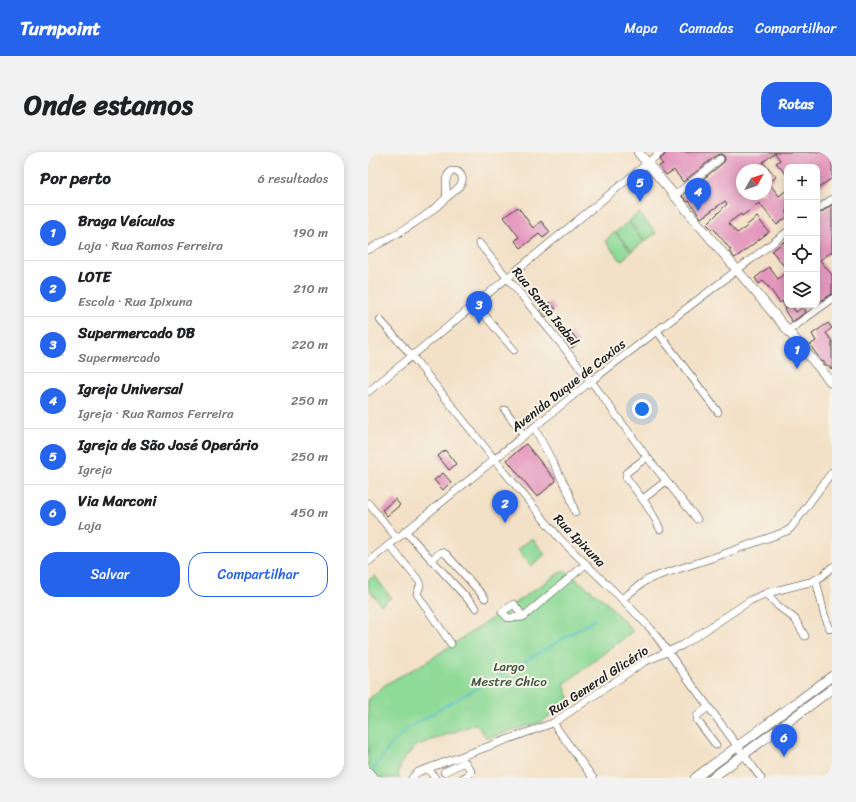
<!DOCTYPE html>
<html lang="pt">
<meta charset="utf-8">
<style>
:root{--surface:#fff;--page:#f2f2f2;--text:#202124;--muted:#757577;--line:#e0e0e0;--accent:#2563eb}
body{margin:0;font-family:Sriracha,sans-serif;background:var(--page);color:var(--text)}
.controls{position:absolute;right:12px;top:12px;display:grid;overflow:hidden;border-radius:8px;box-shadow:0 2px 10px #0003}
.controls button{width:36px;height:36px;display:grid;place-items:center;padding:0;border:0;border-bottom:1px solid var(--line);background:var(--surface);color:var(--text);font:20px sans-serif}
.compass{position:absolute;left:368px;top:12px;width:36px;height:36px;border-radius:50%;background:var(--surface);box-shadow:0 2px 10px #0003;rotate:50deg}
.you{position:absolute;left:274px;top:257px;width:14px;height:14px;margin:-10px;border:3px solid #fff;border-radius:50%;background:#1a73e8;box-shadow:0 0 0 6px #1a73e833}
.badge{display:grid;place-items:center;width:26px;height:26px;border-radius:50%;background:var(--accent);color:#fff;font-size:13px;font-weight:700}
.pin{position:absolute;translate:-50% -33px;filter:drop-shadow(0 1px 2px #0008)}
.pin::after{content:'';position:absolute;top:21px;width:14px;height:12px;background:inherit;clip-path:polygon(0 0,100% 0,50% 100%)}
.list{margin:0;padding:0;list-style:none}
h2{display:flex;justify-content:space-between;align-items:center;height:52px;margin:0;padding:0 16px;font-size:17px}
h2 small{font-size:13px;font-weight:400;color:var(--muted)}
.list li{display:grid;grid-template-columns:26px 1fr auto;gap:12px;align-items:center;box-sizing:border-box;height:56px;padding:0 16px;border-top:1px solid var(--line)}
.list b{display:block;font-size:15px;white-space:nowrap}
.list p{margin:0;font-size:13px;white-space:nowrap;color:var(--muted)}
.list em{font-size:13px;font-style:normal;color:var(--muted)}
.actions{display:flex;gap:8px;padding:12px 16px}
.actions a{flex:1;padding:9px 0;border:1px solid var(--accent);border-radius:16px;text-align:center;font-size:14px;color:var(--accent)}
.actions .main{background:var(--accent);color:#fff}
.icon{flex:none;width:22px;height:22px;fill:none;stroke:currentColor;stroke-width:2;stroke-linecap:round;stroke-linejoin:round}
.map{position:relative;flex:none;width:464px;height:626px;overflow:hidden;border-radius:16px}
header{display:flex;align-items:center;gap:24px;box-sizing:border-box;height:56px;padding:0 20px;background:var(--accent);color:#fff}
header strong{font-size:19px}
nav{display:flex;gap:22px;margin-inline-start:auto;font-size:14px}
.intro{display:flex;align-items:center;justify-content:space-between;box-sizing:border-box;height:96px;padding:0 24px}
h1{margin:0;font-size:28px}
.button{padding:10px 18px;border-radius:16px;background:var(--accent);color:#fff;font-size:14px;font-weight:700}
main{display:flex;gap:24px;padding:0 24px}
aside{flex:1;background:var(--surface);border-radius:16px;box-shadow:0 2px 10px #0003}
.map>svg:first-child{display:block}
.green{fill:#8eda97;stroke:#557b5a}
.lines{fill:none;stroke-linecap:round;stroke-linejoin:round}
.stream{stroke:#56bed4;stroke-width:1.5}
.building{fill:#e497be;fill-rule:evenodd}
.minor-casing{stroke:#3c3a36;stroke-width:8}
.major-casing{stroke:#3c3a36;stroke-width:10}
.minor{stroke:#fff;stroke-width:7}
.major{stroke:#fff;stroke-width:9}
.labels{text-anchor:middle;stroke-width:4;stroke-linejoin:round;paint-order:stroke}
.street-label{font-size:13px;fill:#1c1c1c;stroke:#f7f3e8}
.park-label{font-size:13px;fill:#3e5541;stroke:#f7f3e8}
</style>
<header>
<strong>Turnpoint</strong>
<nav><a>Mapa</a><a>Camadas</a><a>Compartilhar</a></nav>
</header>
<div class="intro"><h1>Onde estamos</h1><a class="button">Rotas</a></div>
<main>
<aside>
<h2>Por perto<small>6 resultados</small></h2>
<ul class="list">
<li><span class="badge">1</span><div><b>Braga Veículos</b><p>Loja · Rua Ramos Ferreira</p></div><em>190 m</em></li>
<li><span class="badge">2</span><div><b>LOTE</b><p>Escola · Rua Ipixuna</p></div><em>210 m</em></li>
<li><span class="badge">3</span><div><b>Supermercado DB</b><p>Supermercado</p></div><em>220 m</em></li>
<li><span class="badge">4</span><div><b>Igreja Universal</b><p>Igreja · Rua Ramos Ferreira</p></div><em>250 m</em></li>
<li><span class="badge">5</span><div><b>Igreja de São José Operário</b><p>Igreja</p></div><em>250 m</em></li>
<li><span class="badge">6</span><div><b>Via Marconi</b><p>Loja</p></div><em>450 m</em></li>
</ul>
<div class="actions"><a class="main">Salvar</a><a>Compartilhar</a></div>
</aside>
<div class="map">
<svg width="464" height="626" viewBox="0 0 464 626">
<rect width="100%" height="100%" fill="#f7f3e8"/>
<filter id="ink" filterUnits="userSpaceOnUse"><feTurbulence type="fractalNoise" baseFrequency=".025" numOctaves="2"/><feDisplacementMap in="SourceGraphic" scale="8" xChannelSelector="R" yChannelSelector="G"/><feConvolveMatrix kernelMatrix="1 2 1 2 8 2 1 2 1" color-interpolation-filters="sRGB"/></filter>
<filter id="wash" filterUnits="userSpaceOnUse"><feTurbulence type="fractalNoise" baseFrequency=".012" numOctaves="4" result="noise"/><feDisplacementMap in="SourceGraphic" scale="16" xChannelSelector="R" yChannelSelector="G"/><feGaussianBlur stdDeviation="0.9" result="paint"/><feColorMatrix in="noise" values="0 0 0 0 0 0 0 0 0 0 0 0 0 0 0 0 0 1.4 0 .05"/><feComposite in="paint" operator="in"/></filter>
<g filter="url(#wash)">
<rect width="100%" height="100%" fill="#f3e1c7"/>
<g class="green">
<path d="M 271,61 L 288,81 L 277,89 L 261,69 Z"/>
<path d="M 260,70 L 276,90 L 264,99 L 248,80 Z"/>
<path d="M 247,80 L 263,100 L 253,109 L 237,89 Z"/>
<path d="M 164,386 L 177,402 L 163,414 L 150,398 Z"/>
<path d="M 196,418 L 237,449 L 265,479 L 196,532 L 202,549 L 173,570 L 119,586 L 108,572 L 47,594 L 34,610 L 30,622 L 32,626 L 0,626 L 0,548 L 18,532 L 60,509 Z"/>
<path d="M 7,424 L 23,446 L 13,453 L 0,436 L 0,428 Z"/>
</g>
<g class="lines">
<path class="stream" d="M 4,620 L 21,595 L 39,577 L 77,554 L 161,507 L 226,468"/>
</g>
<g id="blocks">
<g class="building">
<path d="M 298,0 L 457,0 L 464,8 L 464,26 L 449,37 L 449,15 L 419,15 L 419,23 L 408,11 L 412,8 L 407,1 L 395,10 L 408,25 L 401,31 L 411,44 L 419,38 L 419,65 L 409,73 L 391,51 L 374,64 L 373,62 L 360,71 L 369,81 L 380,74 L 379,73 L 389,65 L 401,80 L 367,106 L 361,99 L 363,98 L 345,76 L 344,77 L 339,72 L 359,52 L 357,49 L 333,66 L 321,49 L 320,50 L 314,44 L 355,11 L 357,8 L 356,4 L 353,2 L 349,3 L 315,30 L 306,18 L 298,23 L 291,14 L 295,12 L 291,8 L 296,4 ZM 374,18 L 398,18 L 398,42 L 374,42 Z"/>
<path d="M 464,53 L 464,100 L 452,108 L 464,123 L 464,142 L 451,150 L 449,147 L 449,63 Z"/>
<path d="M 150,55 L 165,76 L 173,69 L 182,80 L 175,86 L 171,82 L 153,96 L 147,89 L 151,85 L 136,65 Z"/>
<path d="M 417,89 L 419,92 L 419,118 L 404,99 Z"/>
<path d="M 401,115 L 410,127 L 419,119 L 419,156 L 423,153 L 428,160 L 435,155 L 438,160 L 424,170 L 417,159 L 418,157 L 414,149 L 412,151 L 400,134 L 400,135 L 395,129 L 391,132 L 387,126 Z"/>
<path d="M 182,150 L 188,157 L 178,165 L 172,158 Z"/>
<path d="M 460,171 L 464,176 L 458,181 L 464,189 L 464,218 L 460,213 L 459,214 L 455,209 L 454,210 L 442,193 L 448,189 L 444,182 Z"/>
<path d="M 202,179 L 211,190 L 204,196 L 195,184 Z"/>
<path d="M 158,292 L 188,329 L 169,345 L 139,308 Z"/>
<path d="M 77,298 L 88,312 L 81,318 L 70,304 Z"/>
<path d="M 75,321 L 83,330 L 75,338 L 66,328 Z"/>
<path d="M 27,347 L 32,353 L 19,364 L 14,358 Z"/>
</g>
</g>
</g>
<g filter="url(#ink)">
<use href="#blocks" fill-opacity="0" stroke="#3c3a36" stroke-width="1"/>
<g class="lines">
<g class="minor-casing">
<g id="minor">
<path d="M 84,19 C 88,19 91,19 93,23 C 99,32 84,41 78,46 C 80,36 74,25 84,19 Z"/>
<path d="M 306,44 L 352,7"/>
<path d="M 449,58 L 464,47"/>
<path d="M 111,91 L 223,229 L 279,305 L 329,367"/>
<path d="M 0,98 C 27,83 56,68 78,46"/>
<path d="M 107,152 L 146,198"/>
<path d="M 12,168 L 44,204 L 126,307 L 192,387 L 254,447 L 283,477 L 393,626"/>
<path d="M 289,179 L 350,260"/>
<path d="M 420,179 L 464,147"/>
<path d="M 0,240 L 293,0"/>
<path d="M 137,258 L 156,283"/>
<path d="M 166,275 L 201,341 L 207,360"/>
<path d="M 279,305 L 258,321 L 258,325 C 270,342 284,357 292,377"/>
<path d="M 275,347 L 298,329"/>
<path d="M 0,351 L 29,386"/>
<path d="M 37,379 L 108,456"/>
<path d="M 21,393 L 52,430 L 52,434 L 49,442 L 83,492"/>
<path d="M 63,408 L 73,400 L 78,402 L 117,446"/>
<path d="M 0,410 L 223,229 L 419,80"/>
<path d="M 448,428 L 456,462 L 462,477"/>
<path d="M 399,441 L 410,454 L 427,467 L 437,484"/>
<path d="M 254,447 L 277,429 L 286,425 L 353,403 L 419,379 L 423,376 L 464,320"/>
<path d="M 155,465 L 140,466 L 134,460 L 146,452 L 155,465 L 218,412"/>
<path d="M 340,555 L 329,564 L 329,568 L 348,593"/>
<path d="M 185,571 L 225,626"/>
<path d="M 60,617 L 67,626"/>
<path d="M 76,620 L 97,610 L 103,619 L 102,622 L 95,626"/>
<path d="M 44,626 L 50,620 L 185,571 L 276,510 L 315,493 L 383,448 L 399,441 L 442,430 L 453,425 L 464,415"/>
</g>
</g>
<g class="major-casing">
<g id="major">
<path d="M 270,0 L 464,231"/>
<path d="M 0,620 L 5,626"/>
<path d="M 327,626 L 464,524"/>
<path d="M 344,626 L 464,537"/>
</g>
</g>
<use href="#minor" class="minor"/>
<use href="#major" class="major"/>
</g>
</g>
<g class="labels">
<g class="street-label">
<text transform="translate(178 154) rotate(51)" y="5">Rua Santa Isabel</text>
<text transform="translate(200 233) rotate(-38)" y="5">Avenida Duque de Caxias</text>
<text transform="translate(212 388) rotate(46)" y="5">Rua Ipixuna</text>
<text transform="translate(230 528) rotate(-33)" y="5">Rua General Glicério</text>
</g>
<g class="park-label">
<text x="141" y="519">Largo<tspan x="141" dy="15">Mestre Chico</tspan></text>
</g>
</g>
</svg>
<div class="controls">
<button>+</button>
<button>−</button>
<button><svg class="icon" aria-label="locate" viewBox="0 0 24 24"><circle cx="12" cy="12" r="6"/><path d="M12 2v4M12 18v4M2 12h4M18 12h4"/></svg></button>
<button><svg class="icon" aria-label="layers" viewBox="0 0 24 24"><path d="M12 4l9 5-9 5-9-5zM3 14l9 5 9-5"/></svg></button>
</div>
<svg class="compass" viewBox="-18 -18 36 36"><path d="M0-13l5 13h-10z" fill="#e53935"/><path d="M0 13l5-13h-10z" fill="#757577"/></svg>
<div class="you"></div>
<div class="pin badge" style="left:429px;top:217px">1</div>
<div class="pin badge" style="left:137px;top:371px">2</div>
<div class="pin badge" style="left:111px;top:172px">3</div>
<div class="pin badge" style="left:330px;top:59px">4</div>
<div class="pin badge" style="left:272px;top:50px">5</div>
<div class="pin badge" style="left:416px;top:605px">6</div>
</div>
</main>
